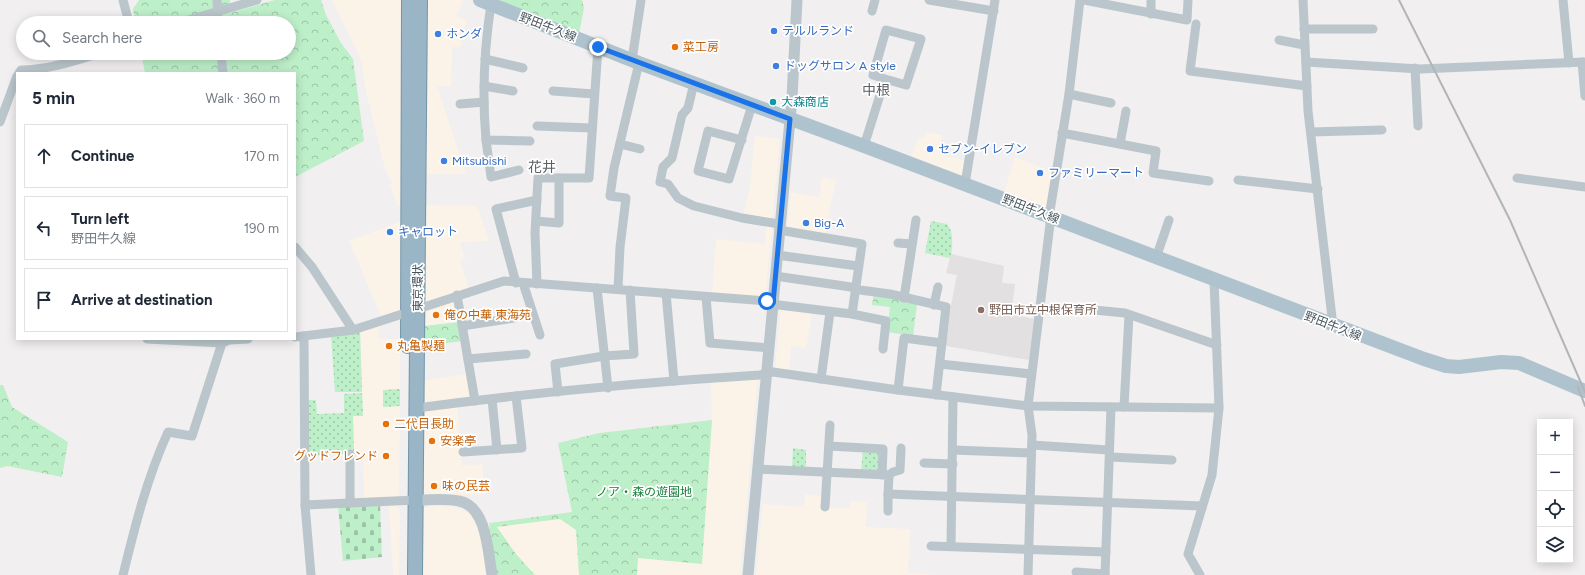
<!DOCTYPE html>
<meta charset="utf-8">
<style>
:root{--surface:#fff;--page:#f2f2f3;--text:#1f2937;--muted:#747a83;--line:#e0e1e3}
body{margin:0;font-family:Figtree,"Noto Sans JP",sans-serif;background:var(--page);color:var(--text)}
.controls{position:absolute;right:12px;bottom:12px;display:grid;overflow:hidden;border-radius:0px;box-shadow:0 2px 10px #0003}
.controls button{width:36px;height:36px;display:grid;place-items:center;padding:0;border:0;border-bottom:1px solid var(--line);background:var(--surface);color:var(--text);font:20px sans-serif}
.stop{position:absolute;width:12px;height:12px;margin:-9px;border:3px solid #1a73e8;border-radius:50%;background:#fff}
.stop.end{background:#1a73e8;border-color:#fff;box-shadow:0 1px 4px #0008}
.list{margin:0;padding:0;list-style:none}
h2{display:flex;justify-content:space-between;align-items:center;height:52px;margin:0;padding:0 16px;font-size:17px}
h2 small{font-size:13px;font-weight:400;color:var(--muted)}
.list li{display:grid;grid-template-columns:26px 1fr auto;gap:12px;align-items:center;box-sizing:border-box;height:64px;margin:0 8px 8px;padding:0 8px;border:1px solid var(--line);border-radius:0px}
.list b{display:block;font-size:15px;white-space:nowrap}
.list p{margin:0;font-size:13px;white-space:nowrap;color:var(--muted)}
.list em{font-size:13px;font-style:normal;color:var(--muted)}
.icon{flex:none;width:22px;height:22px;fill:none;stroke:currentColor;stroke-width:2;stroke-linecap:round;stroke-linejoin:round}
.map{position:relative;flex:none;width:1585px;height:575px;overflow:hidden}
.search{position:absolute;background:var(--surface);box-shadow:0 2px 10px #0003;left:16px;top:16px;width:280px;height:44px;display:flex;align-items:center;gap:10px;box-sizing:border-box;padding:0 14px;border-radius:22px;color:var(--muted);font-size:15px}
.panel{position:absolute;background:var(--surface);box-shadow:0 2px 10px #0003;left:16px;top:72px;width:280px;height:268px;border-radius:0px}
.map>svg:first-child{display:block}
.commercial{fill:#fcf3e8}
.education{fill:#e2e0e1}
.grass{fill:url(#grass-dots)}
.forest{fill:url(#forest-crowns)}
.cemetery{fill:url(#cemetery-stones)}
.lines{fill:none;stroke-linecap:round;stroke-linejoin:round}
.trunk-casing{stroke:#7295a9;stroke-width:16}
.minor{stroke:#bac6cc;stroke-width:9}
.tertiary{stroke:#bac6cc;stroke-width:11}
.primary{stroke:#aec3ce;stroke-width:14}
.trunk{stroke:#9ab6c6;stroke-width:14}
.rail{stroke:#b1b5b9;stroke-width:2}
.route{stroke:#1a73e8;stroke-width:5}
.shop-dot{fill:#3f7fe0;stroke:#fff;stroke-width:1.5}
.food-dot{fill:#e8710a;stroke:#fff;stroke-width:1.5}
.culture-dot{fill:#0f9aa8;stroke:#fff;stroke-width:1.5}
.education-dot{fill:#8d6e63;stroke:#fff;stroke-width:1.5}
.labels{text-anchor:middle;stroke-width:3.5;stroke-linejoin:round;paint-order:stroke}
.street-label{font-size:12px;fill:#47555c;stroke:#fff}
.shop-label{font-size:12px;fill:#366cbe;stroke:#fff;text-anchor:start}
.food-label{font-size:12px;fill:#c56008;stroke:#fff;text-anchor:start}
.culture-label{font-size:12px;fill:#0d838f;stroke:#fff;text-anchor:start}
.education-label{font-size:12px;fill:#785e54;stroke:#fff;text-anchor:start}
.park-label{font-size:12px;fill:#177e3a;stroke:#fff}
.quarter-label{font-size:14px;fill:#5b6064;stroke:#fff}
</style>
<div class="map">
<svg width="1585" height="575" viewBox="0 0 1585 575">
<defs>
<pattern id="grass-dots" width="8" height="8" patternUnits="userSpaceOnUse"><rect width="8" height="8" fill="#bdefc9"/><path d="M2 2h.1M6 6h.1" fill="none" stroke="#9bc4a6" stroke-width="1.8" stroke-linecap="round"/></pattern>
<pattern id="forest-crowns" width="20" height="18" patternUnits="userSpaceOnUse"><rect width="20" height="18" fill="#bdefc9"/><path d="M2 6a3 3 0 1 1 6 0M12 15a3 3 0 1 1 6 0" fill="none" stroke="#9bc4a6"/></pattern>
<pattern id="cemetery-stones" width="16" height="16" patternUnits="userSpaceOnUse"><rect width="16" height="16" fill="#bdefc9"/><path d="M2 7V4a2 2 0 0 1 4 0v3zM10 15v-3a2 2 0 0 1 4 0v3z" fill="#9bc4a6"/></pattern>
</defs>
<rect width="100%" height="100%" fill="#f1efef"/>
<g class="commercial">
<path d="M 332,0 L 403,0 L 401,205 L 397,206 L 390,184 L 392,182 L 385,169 L 364,83 L 362,62 Z"/>
<path d="M 426,0 L 463,0 L 456,16 L 467,21 L 462,33 L 461,47 L 452,47 L 451,86 L 437,86 L 466,174 L 425,174 Z"/>
<path d="M 926,132 L 942,135 L 940,152 L 943,155 L 962,160 L 967,166 L 965,178 L 911,158 L 919,137 L 925,138 Z"/>
<path d="M 755,136 L 780,139 L 772,220 L 743,216 L 750,187 Z"/>
<path d="M 1015,157 L 1054,172 L 1048,211 L 1004,193 Z"/>
<path d="M 822,177 L 836,181 L 824,235 L 787,228 L 791,192 L 819,198 Z"/>
<path d="M 425,205 L 477,206 L 489,241 L 460,242 L 465,258 L 460,261 L 469,289 L 424,303 Z"/>
<path d="M 402,221 L 401,312 L 382,318 L 349,241 Z"/>
<path d="M 767,224 L 772,227 L 765,298 L 712,294 L 716,239 L 765,244 Z"/>
<path d="M 455,298 L 459,322 L 424,326 L 424,308 Z"/>
<path d="M 781,308 L 812,312 L 806,348 L 791,346 L 789,372 L 775,370 Z"/>
<path d="M 379,325 L 379,339 L 400,339 L 400,389 L 383,390 L 383,407 L 400,406 L 399,496 L 397,498 L 364,500 L 363,454 L 354,453 L 353,415 L 363,415 L 360,330 Z"/>
<path d="M 468,374 L 471,395 L 469,398 L 425,403 L 423,402 L 423,381 Z"/>
<path d="M 758,378 L 740,575 L 497,575 L 489,523 L 572,512 L 558,443 L 599,433 L 712,420 L 711,380 Z"/>
<path d="M 457,404 L 462,466 L 482,464 L 485,494 L 425,496 L 423,493 L 424,411 Z"/>
<path d="M 805,494 L 824,496 L 823,507 L 850,508 L 851,501 L 867,502 L 866,527 L 910,529 L 908,573 L 938,575 L 756,575 L 763,504 L 804,507 Z"/>
<path d="M 430,505 L 454,507 L 469,513 L 477,525 L 482,543 L 488,575 L 423,575 L 423,510 Z"/>
<path d="M 389,506 L 396,506 L 400,510 L 399,575 L 393,575 Z"/>
</g>
<path class="education" d="M 951,254 L 1004,266 L 1002,283 L 1015,284 L 1011,314 L 1034,319 L 1029,360 L 946,346 L 951,305 L 957,275 L 946,273 Z"/>
<g class="grass">
<path d="M 931,221 L 947,224 C 954,232 953,248 950,258 L 925,253 Z"/>
<path d="M 360,330 L 362,392 L 335,392 L 331,335 Z"/>
<path d="M 400,389 L 400,406 L 383,407 L 383,390 Z"/>
<path d="M 362,393 L 363,416 L 353,416 L 354,453 L 308,456 L 308,400 L 316,400 L 317,414 L 344,413 L 344,394 Z"/>
<path d="M 793,448 L 806,450 L 806,466 L 803,468 L 792,468 Z"/>
<path d="M 863,450 L 879,451 L 880,473 L 861,472 Z"/>
</g>
<g class="forest">
<path d="M 139,0 L 230,0 L 230,13 L 275,0 L 321,0 L 326,15 L 341,43 L 353,59 L 364,141 L 295,177 L 295,73 L 145,73 L 141,53 L 289,53 L 289,23 L 135,23 L 133,9 Z"/>
<path d="M 499,0 L 582,0 L 584,8 L 579,34 Z"/>
<path d="M 874,294 L 917,304 L 913,336 L 887,332 L 890,307 L 872,305 Z"/>
<path d="M 459,322 L 462,341 L 424,346 L 424,326 Z"/>
<path d="M 0,385 L 3,385 L 12,407 L 68,442 L 62,477 L 7,466 L 0,468 Z"/>
<path d="M 712,420 L 702,564 L 638,558 L 637,575 L 579,575 L 576,530 L 560,519 L 497,527 L 516,554 L 535,575 L 496,575 L 489,523 L 572,512 L 558,443 L 599,433 Z"/>
</g>
<path class="cemetery" d="M 380,504 L 382,557 L 343,561 L 338,505 Z"/>
<g class="lines">
<g class="trunk-casing">
<g id="trunk">
<path d="M 408,346 L 409,0"/>
<path d="M 415,575 L 420,0"/>
</g>
</g>
<g class="minor">
<path d="M 123,0 L 129,23"/>
<path d="M 217,0 L 218,23"/>
<path d="M 929,0 L 994,11"/>
<path d="M 1084,0 L 1187,20 L 1188,0"/>
<path d="M 1303,0 L 1308,111 L 1333,326"/>
<path d="M 1563,0 L 1569,63"/>
<path d="M 491,4 C 484,50 482,95 486,140 L 530,141"/>
<path d="M 872,11 L 875,0"/>
<path d="M 1151,14 L 1151,0"/>
<path d="M 178,23 L 257,0"/>
<path d="M 1196,24 L 1190,71 L 1307,86"/>
<path d="M 1304,29 L 1373,29"/>
<path d="M 1279,40 L 1304,45"/>
<path d="M 221,53 L 223,73"/>
<path d="M 485,59 L 523,68"/>
<path d="M 632,60 L 641,0"/>
<path d="M 1306,62 L 1420,69 L 1585,62"/>
<path d="M 1582,62 L 1585,96"/>
<path d="M 1415,68 L 1418,126"/>
<path d="M 19,73 L 21,70 C 48,70 74,61 100,53"/>
<path d="M 694,83 L 688,108 L 682,115 L 672,158 L 663,167 L 660,182 L 668,184 L 678,198 L 694,206 L 742,218 L 779,224"/>
<path d="M 484,86 L 513,91"/>
<path d="M 553,91 L 594,94"/>
<path d="M 1069,94 L 1111,103"/>
<path d="M 460,104 L 484,102"/>
<path d="M 0,122 L 17,76"/>
<path d="M 537,126 L 592,128"/>
<path d="M 1311,132 L 1382,130"/>
<path d="M 1062,133 L 1156,151 L 1153,173 L 1209,181"/>
<path d="M 486,140 L 491,177 L 519,170"/>
<path d="M 742,140 L 708,131 L 698,171 L 729,179 L 752,105"/>
<path d="M 620,144 L 640,149"/>
<path d="M 1120,144 L 1126,111"/>
<path d="M 864,146 L 885,79 L 873,75 L 886,30 L 921,39 L 906,85 L 885,79"/>
<path d="M 1517,178 L 1585,187"/>
<path d="M 1238,180 L 1318,189"/>
<path d="M 965,184 L 995,0"/>
<path d="M 536,221 L 559,223 L 559,178"/>
<path d="M 898,243 L 912,244"/>
<path d="M 295,247 L 312,267 L 353,330"/>
<path d="M 777,255 L 858,266"/>
<path d="M 1156,258 L 1169,220"/>
<path d="M 775,276 L 851,287 L 860,290 L 890,294 L 946,307 L 936,395"/>
<path d="M 516,283 L 496,209 L 537,200"/>
<path d="M 523,283 L 540,335"/>
<path d="M 537,284 L 535,233 L 538,178 L 589,178 L 598,47"/>
<path d="M 597,288 L 608,388"/>
<path d="M 618,289 L 620,247 L 626,198 L 610,196 L 614,168 L 639,63"/>
<path d="M 666,293 L 674,381"/>
<path d="M 457,295 L 475,401"/>
<path d="M 706,297 L 710,343 L 769,348"/>
<path d="M 904,298 L 916,220"/>
<path d="M 934,305 L 938,287"/>
<path d="M 1084,309 L 1125,313 L 1217,345"/>
<path d="M 852,314 L 886,321 L 883,349"/>
<path d="M 462,326 L 514,318"/>
<path d="M 304,336 L 305,505 L 311,575"/>
<path d="M 295,337 L 353,330 L 504,281 L 767,301 L 779,305 L 852,314 L 862,244 L 779,230"/>
<path d="M 147,339 L 222,343 L 229,340 L 248,339"/>
<path d="M 468,359 L 526,354"/>
<path d="M 940,364 L 1031,374"/>
<path d="M 821,379 L 830,312"/>
<path d="M 898,390 L 904,338 L 942,343"/>
<path d="M 558,392 L 555,364 L 604,356 L 634,354 L 630,290"/>
<path d="M 492,399 L 497,450"/>
<path d="M 1124,407 L 1129,315"/>
<path d="M 417,408 C 530,393 645,382 760,375 L 773,372 L 898,390 L 1028,406 L 1219,408"/>
<path d="M 1032,445 L 1109,450"/>
<path d="M 829,446 L 883,449 L 882,475"/>
<path d="M 953,450 L 1031,453"/>
<path d="M 463,452 L 522,448 L 516,396"/>
<path d="M 350,454 L 350,502"/>
<path d="M 1110,457 L 1172,460"/>
<path d="M 924,463 L 953,464"/>
<path d="M 758,469 L 889,475 L 888,494 L 1202,506"/>
<path d="M 889,475 L 893,472 L 900,470 L 901,448"/>
<path d="M 305,505 L 416,500"/>
<path d="M 825,507 L 830,425"/>
<path d="M 888,511 L 888,494"/>
<path d="M 931,546 L 1106,552"/>
<path d="M 951,546 L 953,397"/>
<path d="M 1076,572 L 1105,574"/>
<path d="M 123,575 C 135,526 147,478 168,432 L 192,436 L 222,343"/>
<path d="M 1028,575 L 1032,435 L 1028,406 L 1050,224 L 1049,217 L 1069,94 L 1080,0"/>
<path d="M 1105,575 L 1111,407"/>
<path d="M 1200,575 L 1188,554 L 1212,475 L 1219,408 L 1214,280"/>
</g>
<g class="tertiary">
<path d="M 416,500 C 430,500 446,498 459,501 C 487,506 488,553 492,575"/>
<path d="M 748,575 L 792,98 L 797,0"/>
</g>
<path class="primary" d="M 480,0 L 639,63 L 864,146 L 1424,359 L 1446,366 L 1459,367 L 1501,362 L 1519,363 L 1585,391"/>
<use href="#trunk" class="trunk"/>
<g class="rail">
<path d="M 1399,0 L 1510,220 L 1585,392"/>
<path d="M 1578,387 L 1585,406"/>
</g>
</g>
<g class="lines">
<path class="route" d="M 598,47 L 790,119 L 773,303 L 767,301"/>
</g>
<g class="shop-dot">
<circle cx="774" cy="31" r="4"/>
<circle cx="438" cy="34" r="4"/>
<circle cx="776" cy="66" r="4"/>
<circle cx="930" cy="149" r="4"/>
<circle cx="444" cy="161" r="4"/>
<circle cx="1040" cy="173" r="4"/>
<circle cx="806" cy="223" r="4"/>
<circle cx="390" cy="232" r="4"/>
</g>
<g class="food-dot">
<circle cx="675" cy="47" r="4"/>
<circle cx="436" cy="315" r="4"/>
<circle cx="389" cy="346" r="4"/>
<circle cx="386" cy="424" r="4"/>
<circle cx="432" cy="441" r="4"/>
<circle cx="386" cy="456" r="4"/>
<circle cx="434" cy="486" r="4"/>
</g>
<circle class="culture-dot" cx="773" cy="102" r="4"/>
<circle class="education-dot" cx="981" cy="310" r="4"/>
<g class="labels">
<g class="street-label">
<text transform="translate(548 27) rotate(21)" y="4">野田牛久線</text>
<text transform="translate(1031 209) rotate(21)" y="4">野田牛久線</text>
<text transform="translate(418 288) rotate(-90)" y="4">東京環状</text>
<text transform="translate(1333 326) rotate(21)" y="4">野田牛久線</text>
</g>
<g class="shop-label">
<text x="782" y="35">テルルランド</text>
<text x="446" y="38">ホンダ</text>
<text x="784" y="70">ドッグサロン A style</text>
<text x="938" y="153">セブン-イレブン</text>
<text x="452" y="165">Mitsubishi</text>
<text x="1048" y="177">ファミリーマート</text>
<text x="814" y="227">Big-A</text>
<text x="398" y="236">キャロット</text>
</g>
<g class="food-label">
<text x="683" y="51">菜工房</text>
<text x="444" y="319">俺の中華 東海苑</text>
<text x="397" y="350">丸亀製麺</text>
<text x="394" y="428">二代目長助</text>
<text x="440" y="445">安楽亭</text>
<text x="378" y="460" text-anchor="end">グッドフレンド</text>
<text x="442" y="490">味の民芸</text>
</g>
<g class="culture-label">
<text x="781" y="106">大森商店</text>
</g>
<g class="education-label">
<text x="989" y="314">野田市立中根保育所</text>
</g>
<g class="park-label">
<text x="644" y="496">ノア・森の遊園地</text>
</g>
<g class="quarter-label">
<text x="876" y="95">中根</text>
<text x="542" y="172">花井</text>
</g>
</g>
</svg>
<div class="controls">
<button>+</button>
<button>−</button>
<button><svg class="icon" aria-label="locate" viewBox="0 0 24 24"><circle cx="12" cy="12" r="6"/><path d="M12 2v4M12 18v4M2 12h4M18 12h4"/></svg></button>
<button><svg class="icon" aria-label="layers" viewBox="0 0 24 24"><path d="M12 4l9 5-9 5-9-5zM3 14l9 5 9-5"/></svg></button>
</div>
<div class="stop" style="left:767px;top:301px"></div>
<div class="stop end" style="left:598px;top:47px"></div>
<div class="search"><svg class="icon" aria-label="search" viewBox="0 0 24 24"><circle cx="10" cy="10" r="6"/><path d="M15 15l6 6"/></svg>Search here</div>
<section class="panel">
<h2>5 min<small>Walk · 360 m</small></h2>
<ul class="list">
<li><svg class="icon" aria-label="ahead" viewBox="0 0 24 24"><path d="M12 20V5M6 11l6-6 6 6"/></svg><div><b>Continue</b></div><em>170 m</em></li>
<li><svg class="icon" aria-label="left" viewBox="0 0 24 24"><path d="M17 20v-9H6M10 6l-5 5 5 5"/></svg><div><b>Turn left</b><p>野田牛久線</p></div><em>190 m</em></li>
<li><svg class="icon" aria-label="arrive" viewBox="0 0 24 24"><path d="M6 21V4h12l-3 4 3 4H6"/></svg><div><b>Arrive at destination</b></div></li>
</ul>
</section>
</div>
